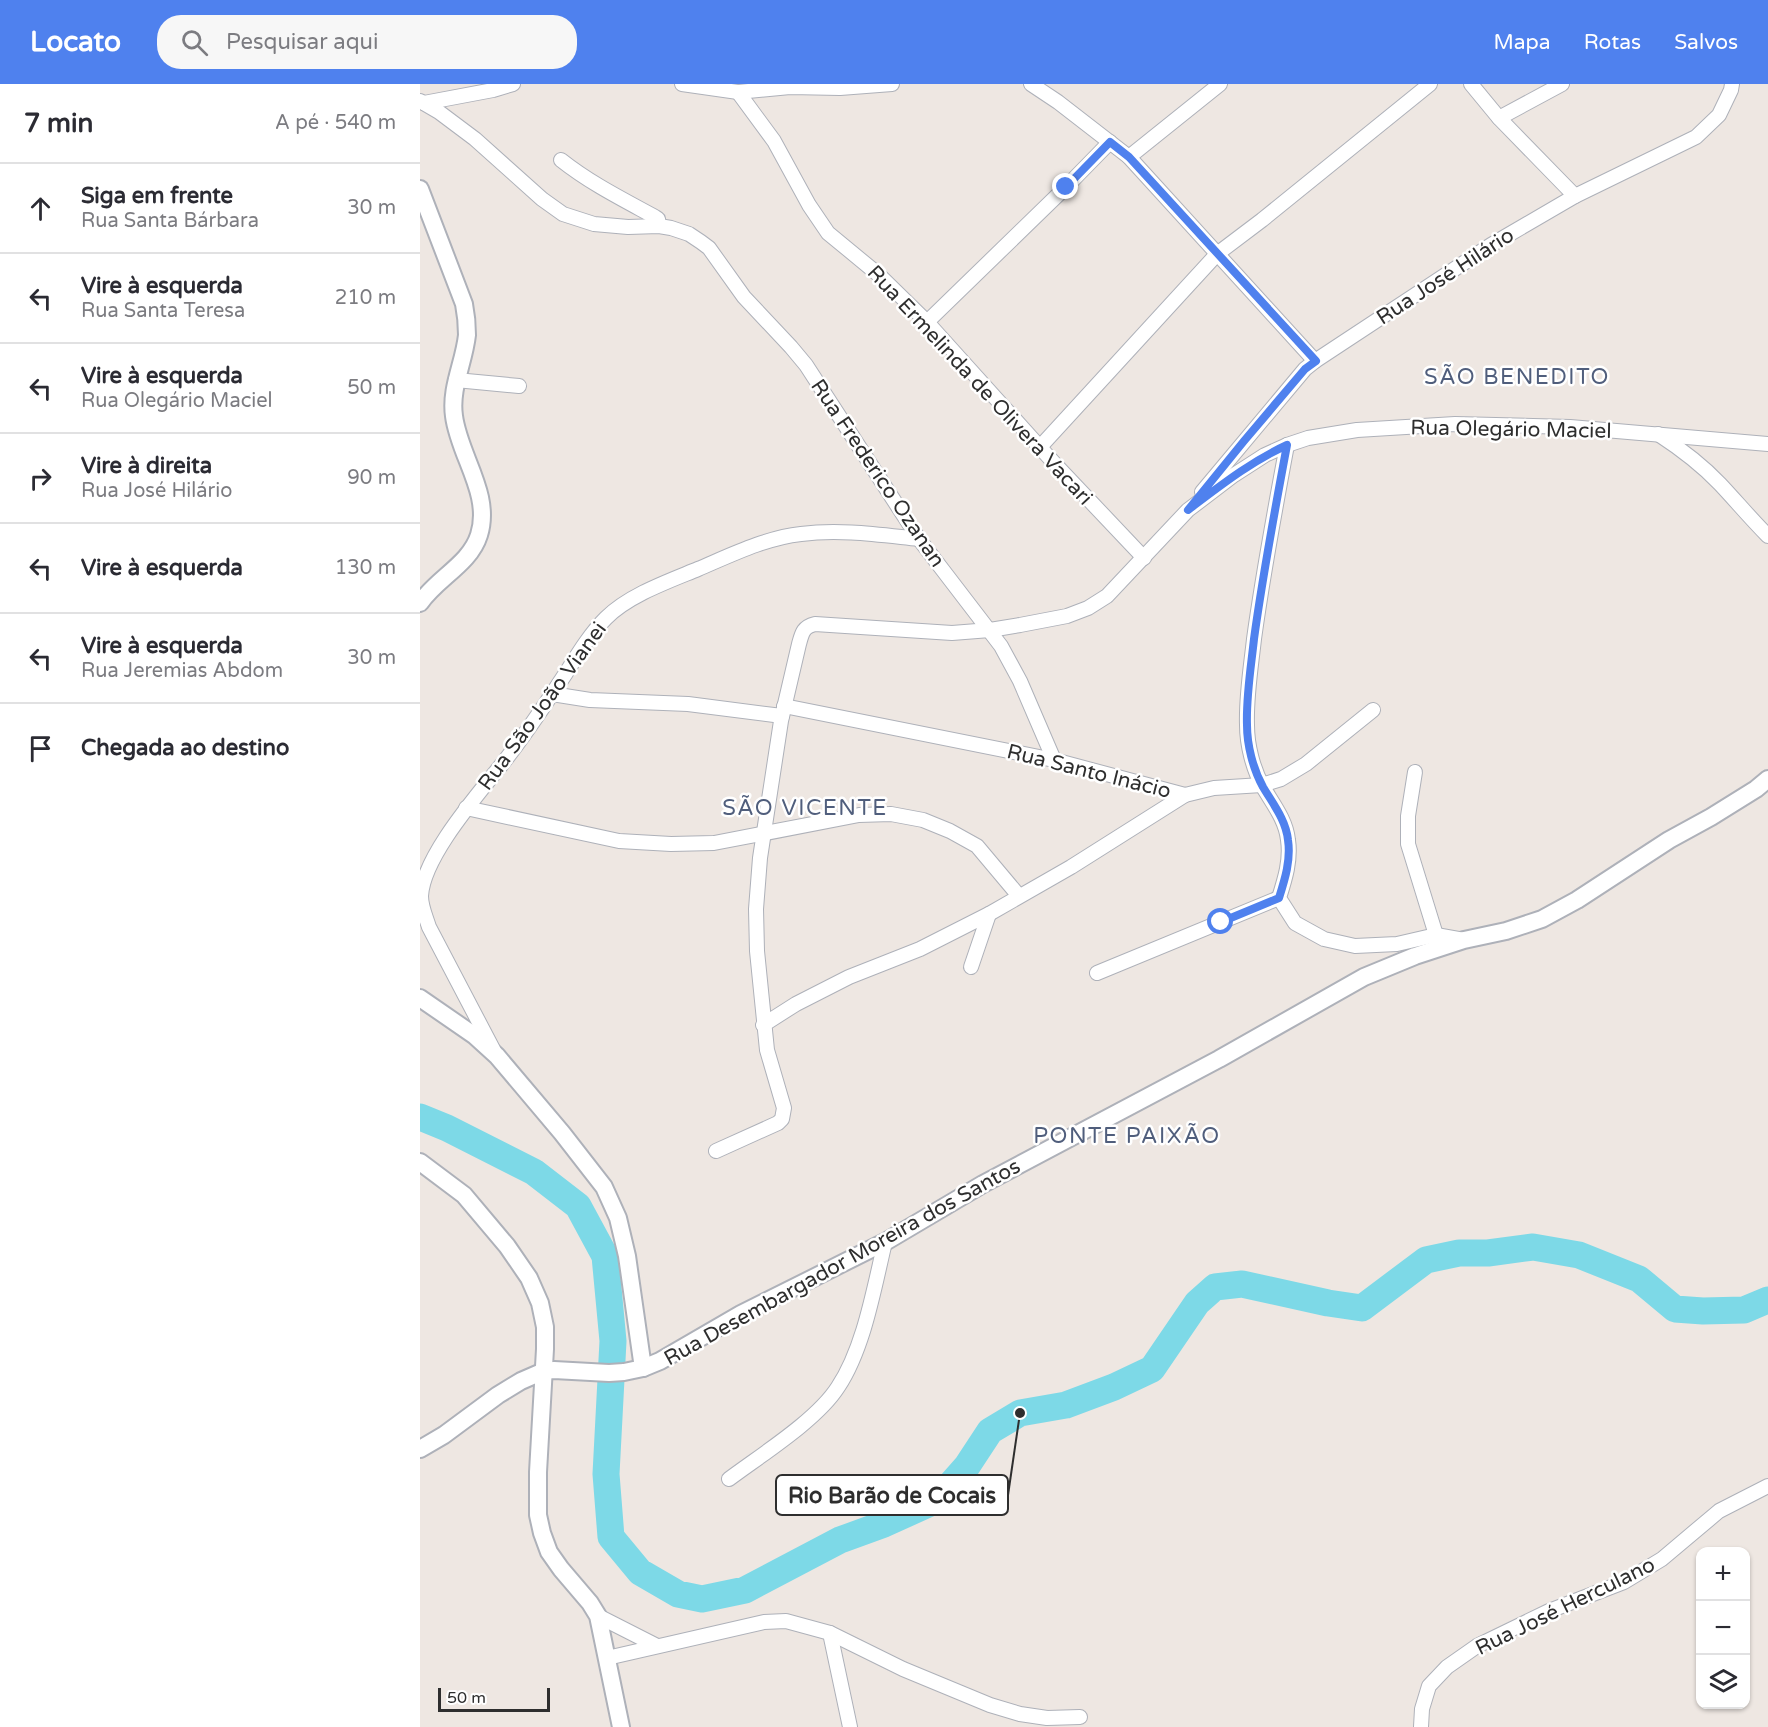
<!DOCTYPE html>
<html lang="pt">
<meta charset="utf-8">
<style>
:root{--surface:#fff;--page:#f7f7f7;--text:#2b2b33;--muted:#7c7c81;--line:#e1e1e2;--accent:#4f81ee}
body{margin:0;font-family:"Varela Round",sans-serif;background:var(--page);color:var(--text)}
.controls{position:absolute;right:18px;bottom:18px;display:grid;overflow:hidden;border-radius:12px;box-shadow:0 2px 4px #0004}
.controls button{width:54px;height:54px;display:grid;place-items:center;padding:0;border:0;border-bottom:2px solid var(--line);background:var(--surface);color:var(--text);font:30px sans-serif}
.scale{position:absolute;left:18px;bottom:15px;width:112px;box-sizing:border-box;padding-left:6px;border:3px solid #2e2e2e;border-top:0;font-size:16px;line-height:21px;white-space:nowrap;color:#2e2e2e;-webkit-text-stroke:4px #fff;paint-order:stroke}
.stop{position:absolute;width:18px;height:18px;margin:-14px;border:4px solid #4f81ee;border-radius:50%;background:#fff}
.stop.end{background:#4f81ee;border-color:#fff;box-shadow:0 2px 6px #0008}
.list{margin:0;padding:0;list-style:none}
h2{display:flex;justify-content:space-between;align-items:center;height:78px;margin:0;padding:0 24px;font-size:26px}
h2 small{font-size:20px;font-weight:400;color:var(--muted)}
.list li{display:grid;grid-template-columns:39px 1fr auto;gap:18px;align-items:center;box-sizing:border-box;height:90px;padding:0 24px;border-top:2px solid var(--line)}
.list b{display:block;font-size:22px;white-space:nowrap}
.list p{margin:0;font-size:20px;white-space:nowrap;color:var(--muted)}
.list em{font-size:20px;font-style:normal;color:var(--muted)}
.icon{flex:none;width:33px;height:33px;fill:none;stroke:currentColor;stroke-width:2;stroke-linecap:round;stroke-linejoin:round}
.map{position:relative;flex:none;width:1348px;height:1643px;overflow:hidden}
header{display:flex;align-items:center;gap:36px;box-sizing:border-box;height:84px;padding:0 30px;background:var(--accent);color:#fff}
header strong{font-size:28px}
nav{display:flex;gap:33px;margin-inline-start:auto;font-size:21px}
.search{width:420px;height:54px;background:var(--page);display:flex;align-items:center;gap:15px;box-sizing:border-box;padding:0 21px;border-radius:24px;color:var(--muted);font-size:22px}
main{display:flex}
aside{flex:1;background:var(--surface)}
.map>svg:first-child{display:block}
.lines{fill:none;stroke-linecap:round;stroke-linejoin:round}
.river{stroke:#7dd9e7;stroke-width:27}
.minor-casing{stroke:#aeb1b9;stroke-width:16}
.tertiary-casing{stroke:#aeb1b9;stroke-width:20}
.minor{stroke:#fff;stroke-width:14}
.tertiary{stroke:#fff;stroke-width:16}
.route{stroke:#4f81ee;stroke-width:8}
.labels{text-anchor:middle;stroke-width:5;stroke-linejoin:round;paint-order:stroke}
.street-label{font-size:21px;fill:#2e2e2e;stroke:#fff}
.neighbourhood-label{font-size:22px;letter-spacing:1.5px;fill:#505e7c;stroke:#fff}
.leader{fill:none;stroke:#2e2e2e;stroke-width:2}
.callout-dot{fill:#2e2e2e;stroke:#fff;stroke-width:2}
.callout{fill:#fff;stroke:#2e2e2e;stroke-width:2}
.callout-label{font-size:22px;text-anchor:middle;font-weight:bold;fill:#2e2e2e}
</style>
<header>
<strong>Locato</strong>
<div class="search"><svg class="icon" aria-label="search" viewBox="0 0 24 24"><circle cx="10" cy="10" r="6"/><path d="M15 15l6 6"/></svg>Pesquisar aqui</div>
<nav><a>Mapa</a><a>Rotas</a><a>Salvos</a></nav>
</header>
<main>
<aside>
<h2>7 min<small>A pé · 540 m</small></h2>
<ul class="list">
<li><svg class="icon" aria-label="ahead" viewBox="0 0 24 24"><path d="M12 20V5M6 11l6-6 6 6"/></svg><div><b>Siga em frente</b><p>Rua Santa Bárbara</p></div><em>30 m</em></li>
<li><svg class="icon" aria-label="left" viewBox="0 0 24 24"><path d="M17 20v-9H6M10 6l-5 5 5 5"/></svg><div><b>Vire à esquerda</b><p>Rua Santa Teresa</p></div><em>210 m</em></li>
<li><svg class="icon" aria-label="left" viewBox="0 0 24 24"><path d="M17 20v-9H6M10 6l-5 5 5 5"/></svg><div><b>Vire à esquerda</b><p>Rua Olegário Maciel</p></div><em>50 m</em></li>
<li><svg class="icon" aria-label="right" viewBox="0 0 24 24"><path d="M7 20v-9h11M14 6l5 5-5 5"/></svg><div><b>Vire à direita</b><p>Rua José Hilário</p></div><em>90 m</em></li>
<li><svg class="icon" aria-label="left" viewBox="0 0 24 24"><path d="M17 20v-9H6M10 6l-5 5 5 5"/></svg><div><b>Vire à esquerda</b></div><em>130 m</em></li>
<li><svg class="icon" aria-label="left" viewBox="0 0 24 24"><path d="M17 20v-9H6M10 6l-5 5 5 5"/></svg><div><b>Vire à esquerda</b><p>Rua Jeremias Abdom</p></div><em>30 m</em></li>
<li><svg class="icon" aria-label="arrive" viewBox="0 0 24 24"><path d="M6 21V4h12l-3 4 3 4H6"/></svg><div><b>Chegada ao destino</b></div></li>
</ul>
</aside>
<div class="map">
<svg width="1348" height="1643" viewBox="0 0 1348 1643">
<rect width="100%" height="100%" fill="#eee7e2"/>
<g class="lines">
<path class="river" d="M 0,1033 L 27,1044 L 114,1088 L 158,1122 L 185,1172 L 193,1257 L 186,1390 L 191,1453 L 220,1488 L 258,1510 L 282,1515 L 325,1506 L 420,1456 L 464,1440 L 517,1416 L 547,1382 L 570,1347 L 600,1329 L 646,1321 L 694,1303 L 732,1285 L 777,1219 L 795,1203 L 822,1200 L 908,1219 L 942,1224 L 1006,1176 L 1039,1169 L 1068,1169 L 1113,1163 L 1159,1171 L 1219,1195 L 1255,1225 L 1283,1227 L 1324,1226 L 1348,1216"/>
<g class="minor-casing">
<g id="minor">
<path d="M 262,0 L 318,8 L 370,3 L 420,4 L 472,0"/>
<path d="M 611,0 L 638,18 L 709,73"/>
<path d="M 800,0 L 709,73 L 895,277"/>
<path d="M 1051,0 L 1079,34 L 1155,112"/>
<path d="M 318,8 L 354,57 L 389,121 L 408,149 L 459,191 L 507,238 L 635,380 L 724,474"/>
<path d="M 0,17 L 19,28 L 55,55 L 122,115 L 143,130 L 174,140 L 208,143 L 239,142 L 251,144 L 269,150 L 281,158 L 289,164 L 324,213 L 371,263 L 386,281 L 499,455 L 581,562 L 600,597 L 634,676"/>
<path d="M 4,19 L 73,6 L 93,0"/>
<path d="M 1079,34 L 1142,0"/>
<path d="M 141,76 C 170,99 202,115 235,133 L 238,135 L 239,142"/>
<path d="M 507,238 L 646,103 L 690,58"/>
<path d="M 36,296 L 99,302"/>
<path d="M 1238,350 C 1261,365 1282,381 1300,400 C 1316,417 1331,435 1348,452"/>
<path d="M 867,361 C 855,425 843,489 834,555 C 831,583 826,612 827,641 C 827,661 833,685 843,703 C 853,720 866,736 868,756 C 871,776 865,795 859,814 L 875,839 L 904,855 L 935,862 L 977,860 L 1016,851 L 1044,856"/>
<path d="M 620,363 L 797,170 L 842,136 L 1010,0"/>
<path d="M 782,408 L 885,285 L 895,277 L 1071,161 L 1155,112 L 1276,53 L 1299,31 L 1311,6 L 1312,0"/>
<path d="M 132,610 L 170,616 L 268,620 L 362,632"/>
<path d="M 364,622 L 634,676 L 765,711 L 794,704 L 842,701 L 861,695 L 886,680 L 953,626"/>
<path d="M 995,688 L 988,732 L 988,760 L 1016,851"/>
<path d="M 46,724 L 199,757 L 251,760 L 294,759 L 439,731 L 471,730 L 503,736 L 530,747 L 557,762 L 599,812"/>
<path d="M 551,883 L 569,830"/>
<path d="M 677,889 L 859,814"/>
<path d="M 343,941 L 376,920 L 429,893 L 500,865 L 569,830 L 651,783 L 765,711"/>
<path d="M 74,967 L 9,843 C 6,833 1,823 1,812 C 3,774 54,715 78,685 C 103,655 124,622 146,589 C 158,570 170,550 186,534 C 209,511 249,497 278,485 C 311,471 345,454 381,450 C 421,445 460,451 499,455"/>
<path d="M 296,1067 L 358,1039 L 362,1035 L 364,1024 L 347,966 L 337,867 L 336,825 L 340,774 L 361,637 L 379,560 C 382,549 383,543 395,540 L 532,549 L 570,546 L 600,541 L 647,532 L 668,524 L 687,512 L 768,426 L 814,391 L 845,371 L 867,361 L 888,354 L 937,346 L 1035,340 L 1150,343 L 1348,360"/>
<path d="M 309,1395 C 341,1371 397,1336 418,1303 C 444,1264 454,1204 465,1158"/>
<path d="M 178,1532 L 237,1562"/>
<path d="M 410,1549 L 430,1643"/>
<path d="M 187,1574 L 344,1538 L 366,1537 L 410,1549 L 483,1585 L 570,1621 L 600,1630 L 627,1634 L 660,1633"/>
<path d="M 1001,1643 L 1002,1625 L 1009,1602 L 1027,1583 L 1057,1562 L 1129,1527 L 1204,1498 L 1242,1475 L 1299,1427 L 1348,1402"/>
</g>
</g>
<g class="tertiary-casing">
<g id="tertiary">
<path d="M 0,105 L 44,220 C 46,230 47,240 47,251 C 44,279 30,304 34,332 C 39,372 72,410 59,451 C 50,480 17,494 0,519"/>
<path d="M 0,914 L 55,952 L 77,972 L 142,1049 L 184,1103 L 198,1134 L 207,1172 L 223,1284"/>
<path d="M 0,1078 L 44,1111 L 87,1162 L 109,1194 L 120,1219 L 125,1243 L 125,1265 L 118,1388 L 118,1431 L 122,1449 L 129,1468 L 141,1485 L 170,1519 L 178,1532 L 201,1643"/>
<path d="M 0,1365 L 24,1351 L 78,1311 L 101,1297 L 124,1287 L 134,1286 L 189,1289 L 204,1288 L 223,1284 L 240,1277 L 321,1230 L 465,1158 L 563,1100 L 799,975 L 944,893 L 995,872 L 1044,856 L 1086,847 L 1122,835 L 1157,816 L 1249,756 L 1291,733 L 1336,705 L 1348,695"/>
</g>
</g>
<use href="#minor" class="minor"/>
<use href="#tertiary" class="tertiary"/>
</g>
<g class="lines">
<path class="route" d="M 646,103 L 690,58 L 709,73 L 896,277 L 885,285 L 824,357 L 768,426 C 800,402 830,378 867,361 C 855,425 843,489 834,555 C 831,583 826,612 827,641 C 827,661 833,685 843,703 C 853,720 866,736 868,756 C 871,776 865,795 859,814 L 801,838"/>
</g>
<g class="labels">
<g class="street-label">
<text transform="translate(1025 192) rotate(-33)" y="7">Rua José Hilário</text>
<text transform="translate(560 301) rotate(47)" y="7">Rua Ermelinda de Olivera Vacari</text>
<text transform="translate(1091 345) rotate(1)" y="7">Rua Olegário Maciel</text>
<text transform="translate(458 389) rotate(56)" y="7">Rua Frederico Ozanan</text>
<text transform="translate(122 622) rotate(-54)" y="7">Rua São João Vianei</text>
<text transform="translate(669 687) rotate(14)" y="7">Rua Santo Inácio</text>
<text transform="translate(422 1178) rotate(-29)" y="7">Rua Desembargador Moreira dos Santos</text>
<text transform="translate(1145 1522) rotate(-26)" y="7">Rua José Herculano</text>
</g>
<g class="neighbourhood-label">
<text x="1097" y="300">SÃO BENEDITO</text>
<text x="385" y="731">SÃO VICENTE</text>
<text x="707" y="1059">PONTE PAIXÃO</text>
</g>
</g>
<path class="leader" d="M600 1329L588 1411"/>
<circle class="callout-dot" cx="600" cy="1329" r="6"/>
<rect class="callout" x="356" y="1391" width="232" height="40" rx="6"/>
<g class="callout-label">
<text x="472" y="1419">Rio Barão de Cocais</text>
</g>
</svg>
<div class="controls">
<button>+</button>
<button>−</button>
<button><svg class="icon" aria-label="layers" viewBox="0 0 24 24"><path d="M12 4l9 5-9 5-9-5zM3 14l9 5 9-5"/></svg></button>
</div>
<div class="scale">50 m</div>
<div class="stop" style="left:801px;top:838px"></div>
<div class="stop end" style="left:646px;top:103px"></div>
</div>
</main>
